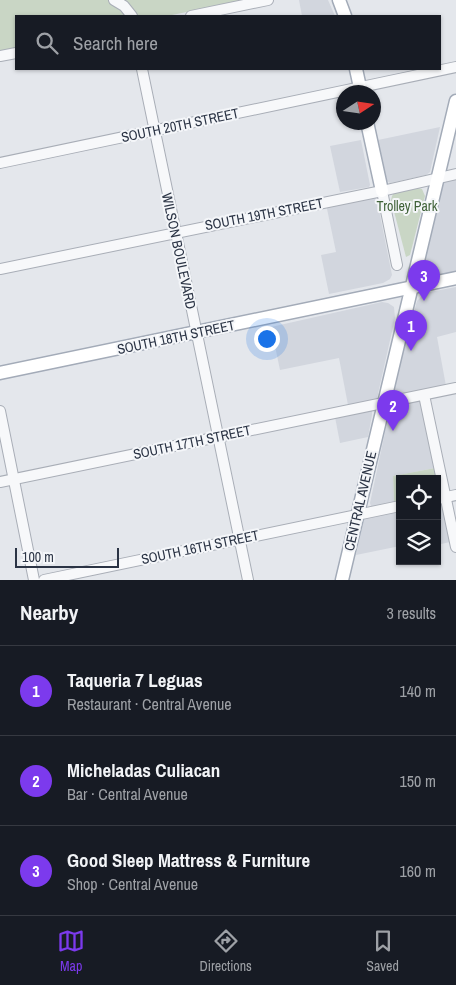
<!DOCTYPE html>
<meta charset="utf-8">
<style>
:root{--surface:#171b24;--page:#242831;--text:#f1f3f6;--muted:#9ea1a6;--line:#363941;--accent:#7c3aed}
body{margin:0;font-family:"Archivo Narrow",sans-serif;background:var(--page);color:var(--text)}
.controls{position:absolute;right:15px;bottom:15px;display:grid;overflow:hidden;border-radius:0px;box-shadow:0 1px 4px #0004}
.controls button{width:45px;height:45px;display:grid;place-items:center;padding:0;border:0;border-bottom:1px solid var(--line);background:var(--surface);color:var(--text);font:25px sans-serif}
.compass{position:absolute;left:336px;top:85px;width:45px;height:45px;border-radius:50%;background:var(--surface);box-shadow:0 1px 4px #0004;rotate:78deg}
.scale{position:absolute;left:15px;bottom:12px;width:104px;box-sizing:border-box;padding-left:5px;border:2px solid #2b3445;border-top:0;font-size:14px;line-height:18px;white-space:nowrap;color:#2b3445;-webkit-text-stroke:4px #f4f6f9;paint-order:stroke}
.you{position:absolute;left:266px;top:338px;width:18px;height:18px;margin:-12px;border:4px solid #fff;border-radius:50%;background:#1a73e8;box-shadow:0 0 0 8px #1a73e833}
.badge{display:grid;place-items:center;width:32px;height:32px;border-radius:50%;background:var(--accent);color:#fff;font-size:16px;font-weight:700}
.pin{position:absolute;translate:-50% -41px;filter:drop-shadow(0 1px 2px #0008)}
.pin::after{content:'';position:absolute;top:26px;width:18px;height:15px;background:inherit;clip-path:polygon(0 0,100% 0,50% 100%)}
.list{margin:0;padding:0;list-style:none}
h2{display:flex;justify-content:space-between;align-items:center;height:65px;margin:0;padding:0 20px;font-size:21px}
h2 small{font-size:16px;font-weight:400;color:var(--muted)}
.list li{display:grid;grid-template-columns:32px 1fr auto;gap:15px;align-items:center;box-sizing:border-box;height:90px;padding:0 20px;border-top:1px solid var(--line)}
.list b{display:block;font-size:19px;white-space:nowrap}
.list p{margin:0;font-size:16px;white-space:nowrap;color:var(--muted)}
.list em{font-size:16px;font-style:normal;color:var(--muted)}
.icon{flex:none;width:28px;height:28px;fill:none;stroke:currentColor;stroke-width:2;stroke-linecap:round;stroke-linejoin:round}
.map{position:relative;flex:none;width:456px;height:580px;overflow:hidden}
.search{position:absolute;background:var(--surface);box-shadow:0 1px 4px #0004;left:15px;right:15px;top:15px;height:55px;display:flex;align-items:center;gap:12px;box-sizing:border-box;padding:0 18px;border-radius:0px;color:var(--muted);font-size:19px}
.sheet{height:335px;background:var(--surface)}
nav{display:flex;justify-content:space-around;align-items:center;box-sizing:border-box;height:70px;border-top:1px solid var(--line);background:var(--surface);font-size:14px;color:var(--muted)}
nav a{display:grid;justify-items:center;gap:2px}
nav .on{color:var(--accent)}
.map>svg:first-child{display:block}
.built{fill:#d2d6de}
.green{fill:#c9d6c5}
.lines{fill:none;stroke-linecap:round;stroke-linejoin:round}
.minor-casing{stroke:#a9aeb7;stroke-width:12}
.major-casing{stroke:#a3abb8;stroke-width:15}
.minor{stroke:#f7f8fa;stroke-width:10}
.major{stroke:#fff;stroke-width:12}
.labels{text-anchor:middle;stroke-width:4;stroke-linejoin:round;paint-order:stroke}
.street-label{font-size:14px;fill:#2b3445;stroke:#f4f6f9}
.park-label{font-size:14px;fill:#3f6138;stroke:#f4f6f9}
</style>
<div class="map">
<svg width="456" height="580" viewBox="0 0 456 580">
<rect width="100%" height="100%" fill="#e4e7ec"/>
<g class="built">
<path d="M 299,0 L 328,0 L 335,16 L 302,16 Z"/>
<path d="M 440,127 L 430,172 L 426,175 L 390,183 L 387,181 L 378,140 Z"/>
<path d="M 361,140 L 370,185 L 369,187 L 340,192 L 330,146 Z"/>
<path d="M 456,178 L 456,273 L 437,277 L 432,276 L 429,273 L 424,262 L 443,183 L 446,180 Z"/>
<path d="M 375,197 L 377,200 L 392,275 L 390,279 L 383,283 L 329,294 L 321,255 L 336,252 L 326,204 Z"/>
<path d="M 456,287 L 456,332 L 437,337 L 446,386 L 398,394 L 395,391 L 394,386 L 417,301 L 425,293 Z"/>
<path d="M 382,302 L 388,303 L 394,307 L 395,318 L 377,398 L 372,400 L 348,405 L 339,358 L 280,370 L 271,327 Z"/>
<path d="M 418,400 L 421,401 L 435,468 L 393,476 L 394,503 L 375,508 L 371,506 L 370,503 L 390,409 L 393,406 Z"/>
<path d="M 370,410 L 372,411 L 372,415 L 368,437 L 340,443 L 335,417 Z"/>
<path d="M 439,502 L 442,504 L 450,542 L 437,545 L 437,503 Z"/>
<path d="M 400,510 L 400,546 L 356,555 L 363,520 L 369,516 Z"/>
</g>
<g class="green">
<path d="M 0,0 L 246,0 L 167,16 L 16,16 L 16,48 L 0,52 Z"/>
<path d="M 418,188 L 422,189 L 425,196 L 410,255 L 406,257 L 391,200 L 392,196 L 394,193 Z"/>
<path d="M 435,468 L 437,479 L 400,479 L 400,502 L 394,503 L 393,476 Z"/>
</g>
<g class="lines">
<g class="minor-casing">
<g id="minor">
<path d="M 114,0 L 124,6 L 132,16"/>
<path d="M 191,16 L 268,0"/>
<path d="M 0,56 L 16,53"/>
<path d="M 142,69 L 248,580"/>
<path d="M 0,163 L 456,67"/>
<path d="M 382,191 L 397,265"/>
<path d="M 0,269 L 382,191 L 456,174"/>
<path d="M 424,395 L 456,547"/>
<path d="M 0,411 L 34,580"/>
<path d="M 0,482 L 456,388"/>
<path d="M 437,499 L 456,495"/>
<path d="M 44,580 L 400,506"/>
</g>
</g>
<g class="major-casing">
<g id="major">
<path d="M 339,0 L 345,16"/>
<path d="M 356,69 L 361,92"/>
<path d="M 367,122 L 382,191"/>
<path d="M 0,373 L 456,278"/>
<path d="M 342,580 L 456,101"/>
</g>
</g>
<use href="#minor" class="minor"/>
<use href="#major" class="major"/>
</g>
<g class="labels">
<g class="street-label">
<text transform="translate(180 125) rotate(-12)" y="5">SOUTH 20TH STREET</text>
<text transform="translate(264 214) rotate(-11)" y="5">SOUTH 19TH STREET</text>
<text transform="translate(179 251) rotate(78)" y="5">WILSON BOULEVARD</text>
<text transform="translate(176 337) rotate(-12)" y="5">SOUTH 18TH STREET</text>
<text transform="translate(192 442) rotate(-12)" y="5">SOUTH 17TH STREET</text>
<text transform="translate(360 501) rotate(-77)" y="5">CENTRAL AVENUE</text>
<text transform="translate(200 547) rotate(-12)" y="5">SOUTH 16TH STREET</text>
</g>
<g class="park-label">
<text x="407" y="211">Trolley Park</text>
</g>
</g>
</svg>
<div class="controls">
<button><svg class="icon" aria-label="locate" viewBox="0 0 24 24"><circle cx="12" cy="12" r="6"/><path d="M12 2v4M12 18v4M2 12h4M18 12h4"/></svg></button>
<button><svg class="icon" aria-label="layers" viewBox="0 0 24 24"><path d="M12 4l9 5-9 5-9-5zM3 14l9 5 9-5"/></svg></button>
</div>
<svg class="compass" viewBox="-18 -18 36 36"><path d="M0-13l5 13h-10z" fill="#e53935"/><path d="M0 13l5-13h-10z" fill="#9ea1a6"/></svg>
<div class="scale">100 m</div>
<div class="you"></div>
<div class="pin badge" style="left:411px;top:351px">1</div>
<div class="pin badge" style="left:393px;top:431px">2</div>
<div class="pin badge" style="left:424px;top:301px">3</div>
<div class="search"><svg class="icon" aria-label="search" viewBox="0 0 24 24"><circle cx="10" cy="10" r="6"/><path d="M15 15l6 6"/></svg>Search here</div>
</div>
<section class="sheet">
<h2>Nearby<small>3 results</small></h2>
<ul class="list">
<li><span class="badge">1</span><div><b>Taqueria 7 Leguas</b><p>Restaurant · Central Avenue</p></div><em>140 m</em></li>
<li><span class="badge">2</span><div><b>Micheladas Culiacan</b><p>Bar · Central Avenue</p></div><em>150 m</em></li>
<li><span class="badge">3</span><div><b>Good Sleep Mattress &amp; Furniture</b><p>Shop · Central Avenue</p></div><em>160 m</em></li>
</ul>
</section>
<nav>
<a class="on"><svg class="icon" aria-label="map" viewBox="0 0 24 24"><path d="M3 6l6-2 6 2 6-2v14l-6 2-6-2-6 2zM9 4v14M15 6v14"/></svg>Map</a>
<a><svg class="icon" aria-label="directions" viewBox="0 0 24 24"><path d="M12 3l9 9-9 9-9-9zM9 14v-3h6M13 9l2 2-2 2"/></svg>Directions</a>
<a><svg class="icon" aria-label="saved" viewBox="0 0 24 24"><path d="M7 4h10v16l-5-4-5 4z"/></svg>Saved</a>
</nav>
